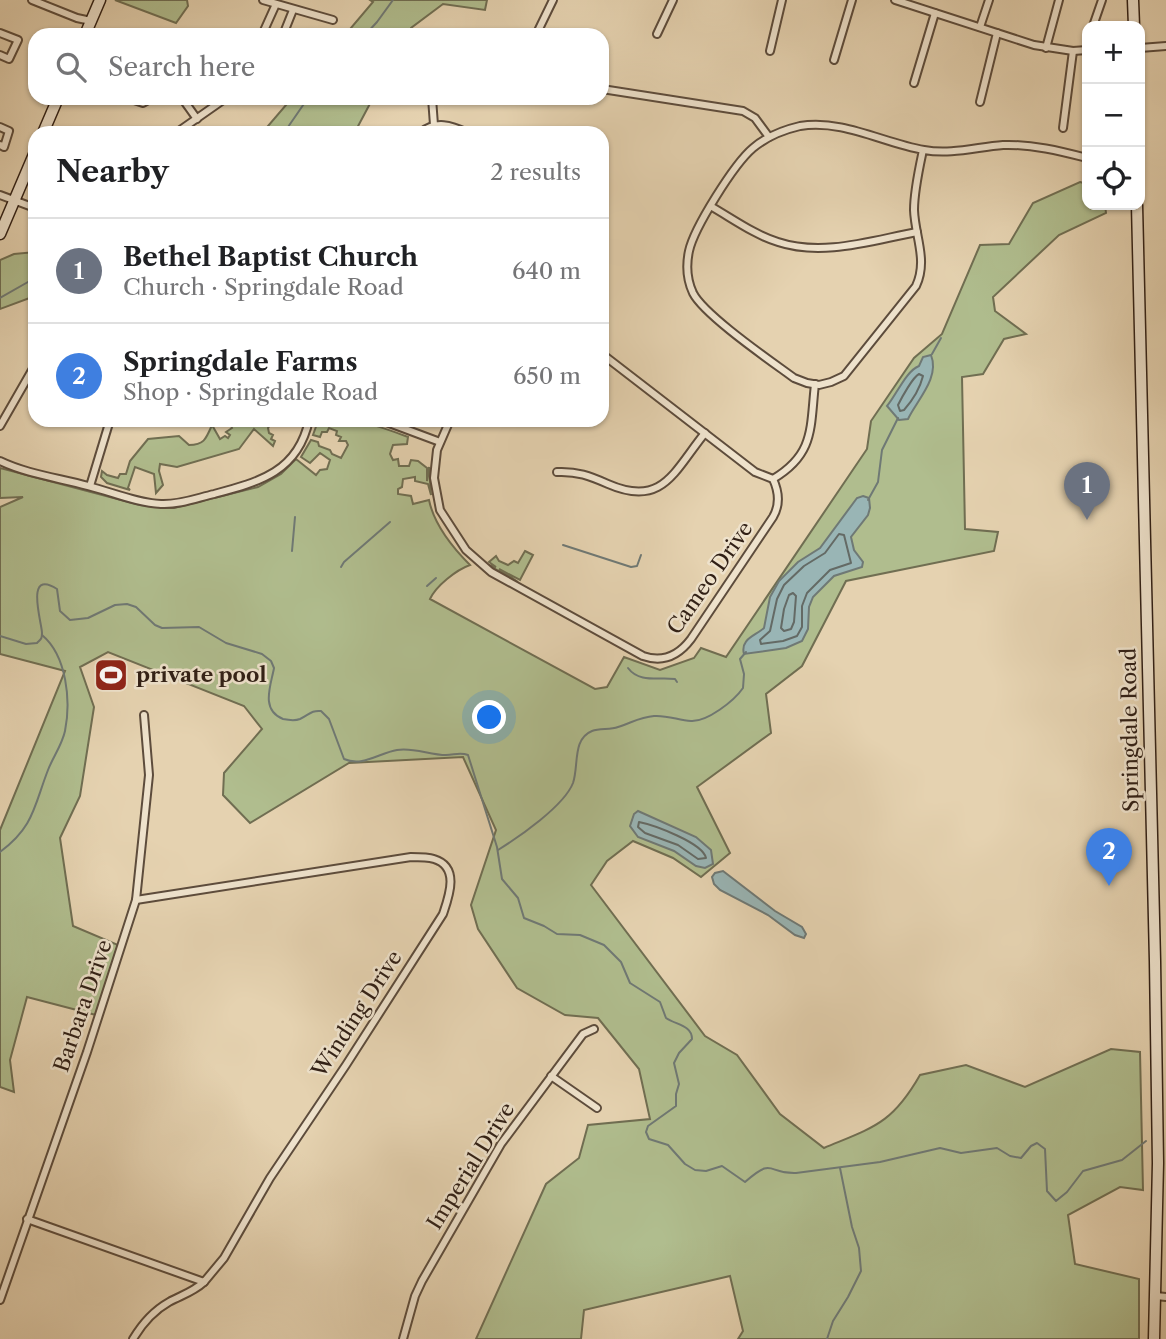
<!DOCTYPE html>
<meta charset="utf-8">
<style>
:root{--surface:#fff;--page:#f2f2f2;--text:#202124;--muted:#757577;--line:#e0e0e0;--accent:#8f2418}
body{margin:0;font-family:"Libre Caslon Text",serif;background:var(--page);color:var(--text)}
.controls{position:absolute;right:21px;top:21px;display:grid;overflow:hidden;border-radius:14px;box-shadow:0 2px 5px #0004}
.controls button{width:63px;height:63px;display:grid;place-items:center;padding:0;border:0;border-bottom:2px solid var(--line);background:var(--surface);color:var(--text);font:35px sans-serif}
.you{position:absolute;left:490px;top:718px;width:24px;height:24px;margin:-18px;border:5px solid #fff;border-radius:50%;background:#1a73e8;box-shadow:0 0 0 10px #1a73e833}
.badge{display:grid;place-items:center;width:46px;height:46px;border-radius:50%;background:var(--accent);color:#fff;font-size:23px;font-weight:700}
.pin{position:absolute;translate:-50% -58px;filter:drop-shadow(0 2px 4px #0008)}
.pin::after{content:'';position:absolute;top:37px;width:24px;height:21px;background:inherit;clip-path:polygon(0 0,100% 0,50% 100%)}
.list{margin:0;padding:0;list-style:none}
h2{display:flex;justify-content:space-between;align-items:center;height:91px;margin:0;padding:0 28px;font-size:30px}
h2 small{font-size:23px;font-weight:400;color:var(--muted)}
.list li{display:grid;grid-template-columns:46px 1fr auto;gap:21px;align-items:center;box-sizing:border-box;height:105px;padding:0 28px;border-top:2px solid var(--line)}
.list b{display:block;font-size:26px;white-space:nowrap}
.list p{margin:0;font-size:23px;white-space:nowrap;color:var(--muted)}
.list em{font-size:23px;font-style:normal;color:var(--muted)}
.icon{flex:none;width:38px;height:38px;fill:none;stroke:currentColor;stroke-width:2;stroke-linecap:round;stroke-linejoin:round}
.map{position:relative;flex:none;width:1166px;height:1339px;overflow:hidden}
.search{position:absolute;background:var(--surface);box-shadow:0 2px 5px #0004;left:28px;top:28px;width:581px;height:77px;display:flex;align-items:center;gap:18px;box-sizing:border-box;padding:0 24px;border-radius:21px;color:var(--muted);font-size:26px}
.panel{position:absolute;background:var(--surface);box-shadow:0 2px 5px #0004;left:28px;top:126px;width:581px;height:301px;border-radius:21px}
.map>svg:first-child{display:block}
.green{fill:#b0bd8e;stroke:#706e52;stroke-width:2}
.water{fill:#99b5b5;stroke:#6f7975;stroke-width:2}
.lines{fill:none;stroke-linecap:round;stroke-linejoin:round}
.shore{stroke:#646a65;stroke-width:2}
.stream{stroke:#6f7975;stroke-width:2}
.street-casing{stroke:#5d4c3c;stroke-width:10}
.secondary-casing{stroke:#301f15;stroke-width:13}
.street{stroke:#eee2cc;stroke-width:6}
.secondary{stroke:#eee2cc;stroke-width:10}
.labels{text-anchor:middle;stroke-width:5;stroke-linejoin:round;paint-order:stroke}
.street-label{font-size:21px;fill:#301f15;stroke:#eee2cc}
.poi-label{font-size:21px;font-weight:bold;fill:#301f15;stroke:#eee2cc;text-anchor:start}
</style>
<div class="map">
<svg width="1166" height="1339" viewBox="0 0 1166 1339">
<rect width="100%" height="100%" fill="#e5d2b0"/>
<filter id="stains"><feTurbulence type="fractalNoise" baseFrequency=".00286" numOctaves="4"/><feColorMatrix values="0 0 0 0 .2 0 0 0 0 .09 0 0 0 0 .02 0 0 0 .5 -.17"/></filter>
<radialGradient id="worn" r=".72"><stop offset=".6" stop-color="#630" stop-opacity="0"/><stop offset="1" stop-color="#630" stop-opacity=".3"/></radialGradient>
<g class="green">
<path d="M 115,0 L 187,0 L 188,6 L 176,23 Z"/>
<path d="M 370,0 L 487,0 L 485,10 L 443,4 L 411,28 L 407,35 L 345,35 L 373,2 Z"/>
<path d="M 292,98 L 373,98 L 356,130 L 358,133 L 262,133 Z"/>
<path d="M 1080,182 L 1087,184 L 1087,205 L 1105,205 L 1106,213 L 1059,235 L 993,297 L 995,311 L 1026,334 L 1004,339 L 983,374 L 962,377 L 965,529 L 998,532 L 994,551 L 846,581 L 802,666 L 766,694 L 771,733 L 697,787 L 730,853 L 701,877 L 673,858 L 633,841 L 607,861 L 591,885 L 705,1036 L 737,1055 L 780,1114 L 824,1148 C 874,1127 892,1124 920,1075 L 966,1065 L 1025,1087 L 1111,1049 L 1140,1052 L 1143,1190 L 1120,1187 L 1068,1215 L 1075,1264 L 1139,1279 L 1139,1339 L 738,1339 L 743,1331 L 730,1276 L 584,1310 L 581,1339 L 476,1339 L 546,1184 L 579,1158 L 588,1125 L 650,1119 L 639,1069 L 598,1018 L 565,1015 L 517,988 L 478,929 L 471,905 L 496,830 L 463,757 L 349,763 L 250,823 L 223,795 L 224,773 L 262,729 L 244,706 L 108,652 L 80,667 L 94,707 L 80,796 L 60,838 L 73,926 L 118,945 L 96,1015 L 27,997 L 10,1060 L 14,1092 L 0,1087 L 0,830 L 65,671 L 0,654 L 0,507 L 23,497 L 0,498 L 0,468 L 140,505 L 174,508 L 258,487 L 281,474 L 296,459 L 316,475 L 320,470 L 327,469 L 330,460 L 320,453 L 310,463 L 301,457 L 311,440 L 318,442 L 319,446 L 330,450 L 332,454 L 341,458 L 348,445 L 346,441 L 339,441 L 341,437 L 336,435 L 337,431 L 329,428 L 327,432 L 322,432 L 320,437 L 313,435 L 318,421 C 346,414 382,427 408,437 L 407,444 L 393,445 L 390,454 L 393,460 L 398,459 L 399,466 L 409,466 L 411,460 L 418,461 L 427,468 L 427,481 L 429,467 L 431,495 L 428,484 L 415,481 L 415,477 L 403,479 L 402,487 L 398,489 L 398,494 L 411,496 L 413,504 L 429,500 C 434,524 453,548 470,565 C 456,570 436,586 430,599 L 595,689 L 607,687 L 624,657 L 660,670 L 694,658 L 701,648 L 726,657 L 867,449 L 871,421 L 914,358 L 942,334 L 980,245 L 1009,244 L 1033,203 Z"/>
<path d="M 35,252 L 35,296 L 0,309 L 0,260 L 14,254 Z"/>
<path d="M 228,420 L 274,420 L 268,428 L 269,433 L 273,435 L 271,439 L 275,441 L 273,446 L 254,429 L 239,449 L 177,467 L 160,464 L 159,471 L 163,485 L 156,493 L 154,474 L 135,467 L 128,488 L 130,490 L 107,483 L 101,477 L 102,471 L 107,475 L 118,478 L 120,474 L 126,474 L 130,461 L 148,439 L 179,436 L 189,445 C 204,445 206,439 212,425 L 220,439 L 225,436 L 228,438 L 230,435 L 226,432 L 232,428 Z"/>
<path d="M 525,551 L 533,555 L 520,580 L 499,569 L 518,582 L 488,565 L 496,567 L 489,562 L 496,556 L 499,561 L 508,565 L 514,561 L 518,563 Z"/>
</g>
<g class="water">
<path d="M 931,355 C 940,378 917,400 908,419 L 899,420 L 887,406 C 897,394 906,371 919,366 L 923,357 Z"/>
<path d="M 863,496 L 869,498 L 870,508 L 868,515 L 851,537 L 854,550 L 863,562 L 862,567 L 834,576 L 813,597 L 809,607 L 808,629 L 802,641 L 786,648 L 744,654 C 740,639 755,636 764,628 L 770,597 L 779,581 L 798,562 L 820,548 L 857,498 Z"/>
<path d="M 638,811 L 696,837 L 711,850 L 713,864 L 705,868 L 696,866 L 674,851 L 638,837 L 630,826 L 634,814 Z"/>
<path d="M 723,871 L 775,911 L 802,927 L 806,934 L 804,938 L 795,935 L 768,915 L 720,890 L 714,884 L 712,877 L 715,873 Z"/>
</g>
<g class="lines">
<g class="shore">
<path d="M 919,374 L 923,376 C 920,388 912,401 904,410 L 900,411 L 898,405 C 902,397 913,377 919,374 Z"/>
<path d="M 839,534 L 844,535 L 851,563 L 830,570 L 807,593 L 802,606 L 802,627 L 797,636 L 783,641 L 761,644 L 760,640 L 770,631 L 777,599 L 784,585 L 804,566 L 825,553 Z"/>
<path d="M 793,593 L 796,596 L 794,622 L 791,629 L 784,631 L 781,628 L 784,609 L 789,595 Z"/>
<path d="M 639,822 C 654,825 703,843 706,858 L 698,859 L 678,845 L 645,833 L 638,827 Z"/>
</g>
<g class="stream">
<path d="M 365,35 L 377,22 L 393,0"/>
<path d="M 280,133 L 288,127 L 308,98"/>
<path d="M 0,298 L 35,278"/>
<path d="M 932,354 L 941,338"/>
<path d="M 868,500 L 878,482 L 882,450 L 898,418"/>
<path d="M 563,545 L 631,567 L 637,566 L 641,555"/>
<path d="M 292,551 L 295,517"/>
<path d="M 341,567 L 344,562 L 390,522"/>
<path d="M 427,586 L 436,578"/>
<path d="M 0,636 L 26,644 L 37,643 C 41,639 42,639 42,633 C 42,623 24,568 57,589 L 60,611 L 70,620 L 88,618 L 115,605 L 127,604 L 136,607 L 155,625 L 162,628 L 199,627 L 226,643 L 262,654 L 271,661 L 274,668 C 271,685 260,710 283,719 C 288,720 295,721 300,719 C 309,715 311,710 321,711 L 329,719 L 344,759 C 363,767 379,753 397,750 C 413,747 430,755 446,755 C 454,755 460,752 468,755 L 497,847 L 502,879 L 518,898 L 524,918 L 544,926 L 557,934 L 580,935 L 604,945 L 621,962 L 630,983 L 660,1002 L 666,1018 C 676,1025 692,1025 692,1039 L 679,1053 L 674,1063 L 679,1084 L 676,1094 L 676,1106 L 648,1126 L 646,1132 L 649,1139 L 668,1145 L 685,1164 L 695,1170 L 706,1171 L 722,1166 L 745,1182 C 775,1156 766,1174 796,1173 L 880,1162 L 940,1148 L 961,1153 L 997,1148 L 1010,1156 L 1021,1158 L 1031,1146 L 1037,1143 L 1045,1149 L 1047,1191 L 1056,1201 L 1067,1192 L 1083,1171 L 1122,1160 L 1146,1141"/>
<path d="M 628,668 C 639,683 659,677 675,679 L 677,682"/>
<path d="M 498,850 C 519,837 564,806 573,783 C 579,766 572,739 592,731 C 600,728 610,730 618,727 C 631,723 640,717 654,716 C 667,715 678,720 691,721 C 707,722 734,701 743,688 L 744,674 L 740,659 L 746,652"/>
<path d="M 0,852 C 34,827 34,806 48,770 C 53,757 62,745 65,731 C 71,701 67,656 42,635"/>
<path d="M 827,1339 L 833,1321 L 848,1297 L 861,1271 L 859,1248 L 852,1227 L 840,1168"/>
</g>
<g class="street-casing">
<g id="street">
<path d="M 32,0 L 77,18 L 91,21"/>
<path d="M 263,0 L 333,20"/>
<path d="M 895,0 L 1034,45 L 1073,51 L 1087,50"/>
<path d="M 1093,26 L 1102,0"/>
<path d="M 980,27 L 989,0"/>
<path d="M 264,31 L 278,35"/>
<path d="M 0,33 L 18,40 L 9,59 L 0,55"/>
<path d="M 657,34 L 673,0"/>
<path d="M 262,35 L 276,4"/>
<path d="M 283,35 L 293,10"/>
<path d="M 536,35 L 553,0"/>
<path d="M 1046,48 L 1059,0"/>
<path d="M 1140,48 L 1166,46"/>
<path d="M 770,51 L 782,0"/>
<path d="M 834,60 L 852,0"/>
<path d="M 914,83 L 935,13"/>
<path d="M 602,89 L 743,111 L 755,118 L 769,137"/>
<path d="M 128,98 L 143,103 L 152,98"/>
<path d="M 182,98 L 197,119"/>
<path d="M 432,98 L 434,125"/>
<path d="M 980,102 L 997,33"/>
<path d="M 0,127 L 9,131 L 4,147 L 0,145"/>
<path d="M 1063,128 L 1073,51"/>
<path d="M 176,133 L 226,98"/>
<path d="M 420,133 C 436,120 451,125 468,133"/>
<path d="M 923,150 C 919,169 914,191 914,210 C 915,237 928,260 916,286 L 844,376 L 831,382 L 819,385 L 807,383 L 794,378 C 771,361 704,315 693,293 C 687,280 686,265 689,251 C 694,228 734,164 753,148 C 766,137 783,130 800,126 C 843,119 883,143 924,150 C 951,155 977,147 1003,145 C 1032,144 1060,151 1087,158"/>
<path d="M 0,195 L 35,208"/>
<path d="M 712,207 C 733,219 755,235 778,242 C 823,257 873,240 917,232"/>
<path d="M 381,420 L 440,442"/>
<path d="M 450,420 L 437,450 L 434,478 L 440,510 L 466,550 L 491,572 L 643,656 C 663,663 679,655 691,639 L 773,517 C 780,505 779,492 773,479 L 755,472 L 602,354"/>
<path d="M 0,426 L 35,365"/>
<path d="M 0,461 C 27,474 59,478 88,486 C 112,492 137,503 161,504 C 179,505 197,498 214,494 C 259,482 298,472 309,420"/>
<path d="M 557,472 C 577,471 590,476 608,484 C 663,508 674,471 705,433"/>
<path d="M 773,479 C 815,454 810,428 815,384"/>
<path d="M 90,486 L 110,420"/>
<path d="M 551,1076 L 597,1108"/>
<path d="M 27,1219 L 204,1282 L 224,1258 L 270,1178 L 346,1065 L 443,914 C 449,896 460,867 434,859 C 428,857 418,857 411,857 L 136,900"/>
<path d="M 1156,1296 L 1166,1297"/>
<path d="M 0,1300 L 87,1052 L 136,900 L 149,775 L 144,715"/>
<path d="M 133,1339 C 142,1324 153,1311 169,1302 C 182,1295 193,1292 204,1282"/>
<path d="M 403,1339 L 415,1296 L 422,1281 L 501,1144 L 583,1034 L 594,1029"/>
</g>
</g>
<g class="secondary-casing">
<g id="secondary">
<path d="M 1133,0 L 1134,26"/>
<path d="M 85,35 L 100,0"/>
<path d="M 43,133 L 58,98"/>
<path d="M 1137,205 L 1155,961 L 1158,1163 L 1154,1339"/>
<path d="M 0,234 L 35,152"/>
</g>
</g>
<use href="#street" class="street"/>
<use href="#secondary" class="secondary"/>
</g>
<defs>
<g id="stadium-square" transform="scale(1.75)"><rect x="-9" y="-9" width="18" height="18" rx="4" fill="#8f2418" stroke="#eee2cc"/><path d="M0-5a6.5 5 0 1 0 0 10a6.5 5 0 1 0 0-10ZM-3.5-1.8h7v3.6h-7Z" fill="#fff"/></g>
</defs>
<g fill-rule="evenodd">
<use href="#stadium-square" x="111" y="675"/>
</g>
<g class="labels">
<g class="street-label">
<text transform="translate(710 578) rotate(-55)" y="7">Cameo Drive</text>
<text transform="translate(1130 730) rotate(-91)" y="7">Springdale Road</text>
<text transform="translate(83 1006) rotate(-71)" y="7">Barbara Drive</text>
<text transform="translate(357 1014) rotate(-57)" y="7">Winding Drive</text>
<text transform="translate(471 1166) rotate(-58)" y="7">Imperial Drive</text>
</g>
<g class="poi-label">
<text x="136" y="682">private pool</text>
</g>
</g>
<rect width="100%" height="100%" filter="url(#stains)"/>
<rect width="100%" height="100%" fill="url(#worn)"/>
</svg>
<div class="controls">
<button>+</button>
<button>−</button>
<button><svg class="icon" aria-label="locate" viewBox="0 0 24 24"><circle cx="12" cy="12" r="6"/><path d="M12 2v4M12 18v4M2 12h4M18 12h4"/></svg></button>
</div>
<div class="you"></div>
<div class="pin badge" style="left:1087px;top:520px;background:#6b7280">1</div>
<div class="pin badge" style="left:1109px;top:886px;background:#3f7fe0">2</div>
<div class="search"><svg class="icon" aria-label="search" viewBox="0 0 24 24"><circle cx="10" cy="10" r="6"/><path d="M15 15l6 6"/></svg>Search here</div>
<section class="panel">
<h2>Nearby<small>2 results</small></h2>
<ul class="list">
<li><span class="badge" style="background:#6b7280">1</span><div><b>Bethel Baptist Church</b><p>Church · Springdale Road</p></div><em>640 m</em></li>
<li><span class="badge" style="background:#3f7fe0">2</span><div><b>Springdale Farms</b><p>Shop · Springdale Road</p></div><em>650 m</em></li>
</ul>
</section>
</div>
